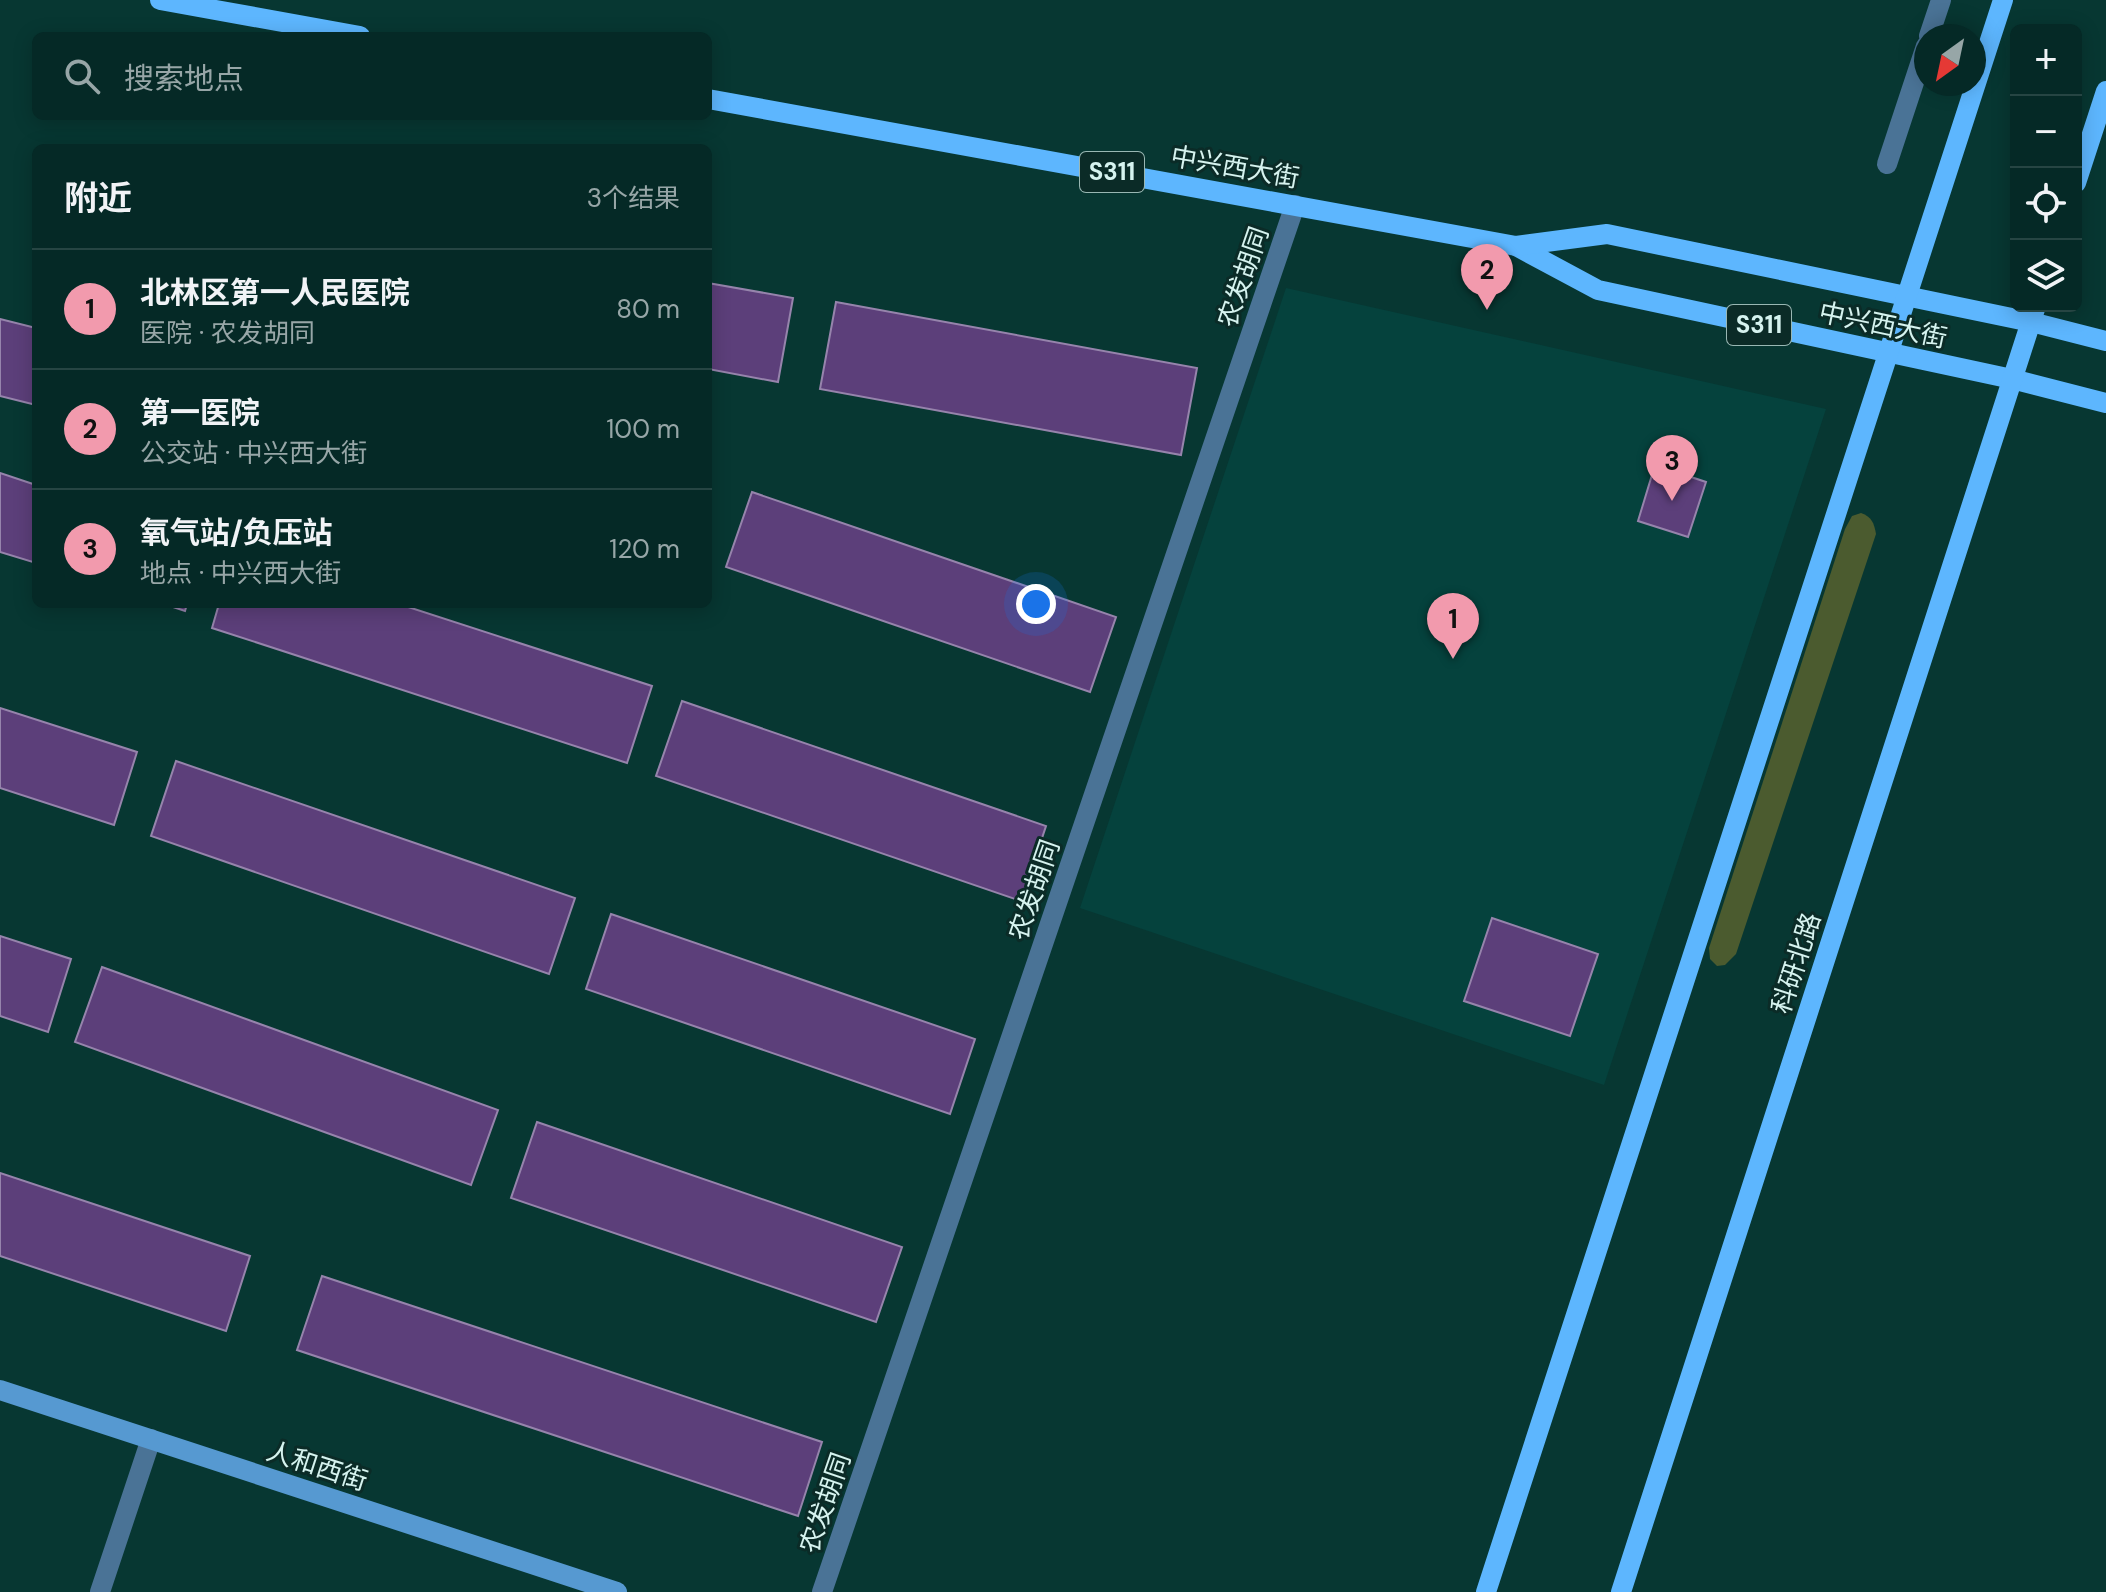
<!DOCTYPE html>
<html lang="zh">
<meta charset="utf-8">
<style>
:root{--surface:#052926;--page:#133532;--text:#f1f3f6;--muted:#97a6a7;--line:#264543;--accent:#f29aad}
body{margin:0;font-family:"DM Sans","Noto Sans SC",sans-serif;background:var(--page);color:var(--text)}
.controls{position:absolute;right:24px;top:24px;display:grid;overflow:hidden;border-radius:12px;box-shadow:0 4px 20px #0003}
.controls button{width:72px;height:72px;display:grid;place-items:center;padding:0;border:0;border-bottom:2px solid var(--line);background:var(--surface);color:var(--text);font:40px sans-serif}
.compass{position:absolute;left:1914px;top:24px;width:72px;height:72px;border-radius:50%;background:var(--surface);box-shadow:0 4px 20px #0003;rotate:213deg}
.you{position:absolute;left:1036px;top:604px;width:28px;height:28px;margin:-20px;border:6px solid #fff;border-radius:50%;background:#1a73e8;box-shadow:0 0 0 12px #1a73e833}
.badge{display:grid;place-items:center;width:52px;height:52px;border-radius:50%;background:var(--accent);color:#111;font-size:26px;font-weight:700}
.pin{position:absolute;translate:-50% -66px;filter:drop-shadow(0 2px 4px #0008)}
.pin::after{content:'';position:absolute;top:42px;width:28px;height:24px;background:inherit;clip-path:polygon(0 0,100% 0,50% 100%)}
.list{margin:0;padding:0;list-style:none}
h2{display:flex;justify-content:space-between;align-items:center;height:104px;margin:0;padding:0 32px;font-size:34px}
h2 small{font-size:26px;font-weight:400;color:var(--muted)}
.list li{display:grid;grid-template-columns:52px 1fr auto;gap:24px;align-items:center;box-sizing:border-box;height:120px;padding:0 32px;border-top:2px solid var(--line)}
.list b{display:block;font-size:30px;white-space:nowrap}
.list p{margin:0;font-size:26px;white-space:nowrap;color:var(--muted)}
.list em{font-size:26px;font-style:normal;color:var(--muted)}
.icon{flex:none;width:44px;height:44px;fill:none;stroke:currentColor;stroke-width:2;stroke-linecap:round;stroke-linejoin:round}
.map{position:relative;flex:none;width:2106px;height:1592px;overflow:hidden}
.search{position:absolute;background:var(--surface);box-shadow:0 4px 20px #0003;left:32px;top:32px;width:680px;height:88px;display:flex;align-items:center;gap:20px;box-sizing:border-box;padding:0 28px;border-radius:12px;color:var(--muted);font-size:30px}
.panel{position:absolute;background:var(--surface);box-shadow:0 4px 20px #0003;left:32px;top:144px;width:680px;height:464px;border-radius:12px}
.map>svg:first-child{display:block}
.built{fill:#05423d}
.green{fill:#4b5b2f}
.building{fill:#5c3f7a;stroke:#9684ac;stroke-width:2}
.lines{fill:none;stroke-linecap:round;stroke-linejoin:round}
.street{stroke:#4a7396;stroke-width:20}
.secondary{stroke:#5699d1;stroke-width:20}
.primary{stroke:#5db6fe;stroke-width:20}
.labels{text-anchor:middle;stroke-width:6;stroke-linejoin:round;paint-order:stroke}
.shield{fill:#0b2b27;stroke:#99b7b3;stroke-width:2}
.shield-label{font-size:24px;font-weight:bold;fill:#d6f3ef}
.street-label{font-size:26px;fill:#d6f3ef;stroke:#0b2b27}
</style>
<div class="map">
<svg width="2106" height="1592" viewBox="0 0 2106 1592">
<rect width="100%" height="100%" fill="#073732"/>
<path class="built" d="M 1286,288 L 1826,409 L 1604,1085 L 1080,908 Z"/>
<path class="green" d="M 1861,513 C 1872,517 1874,523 1876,534 L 1736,954 L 1725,965 L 1717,966 L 1710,959 L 1709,948 L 1845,529 L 1852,516 Z"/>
<g class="building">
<path d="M 708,283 L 793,298 L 778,382 L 708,369 Z"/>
<path d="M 836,302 L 1197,368 L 1181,455 L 820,389 Z"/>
<path d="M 0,319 L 36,328 L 36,405 L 0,396 Z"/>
<path d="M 1655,465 L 1706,482 L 1688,537 L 1638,521 Z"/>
<path d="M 0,473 L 36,485 L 36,563 L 0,552 Z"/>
<path d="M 752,492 L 1116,617 L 1090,692 L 726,567 Z"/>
<path d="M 164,604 L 187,604 L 185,611 Z"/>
<path d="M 219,604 L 399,604 L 652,686 L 627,763 L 212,628 Z"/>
<path d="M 682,701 L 1046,826 L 1021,901 L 656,776 Z"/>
<path d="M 0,708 L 137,752 L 114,825 L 0,788 Z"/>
<path d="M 176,761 L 575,898 L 549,974 L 151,836 Z"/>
<path d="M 611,914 L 975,1039 L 950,1114 L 586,989 Z"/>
<path d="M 1492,918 L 1598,954 L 1570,1036 L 1464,1001 Z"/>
<path d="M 0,936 L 71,959 L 48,1032 L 0,1016 Z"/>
<path d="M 102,967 L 498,1110 L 471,1185 L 75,1042 Z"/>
<path d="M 537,1122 L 902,1247 L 876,1322 L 511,1198 Z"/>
<path d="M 0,1173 L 250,1256 L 226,1331 L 0,1256 Z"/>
<path d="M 322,1276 L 822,1442 L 798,1516 L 297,1350 Z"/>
</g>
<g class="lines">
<g class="street">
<path d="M 1929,36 L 1941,0"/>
<path d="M 1887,164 L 1926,46"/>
<path d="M 100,1592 L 151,1439"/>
<path d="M 822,1592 L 1295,205"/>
</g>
<path class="secondary" d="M 0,1390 L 617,1592"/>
<g class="primary">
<path d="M 160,0 L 360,36"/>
<path d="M 708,99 L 1516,246 L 1598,290 L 2012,379 L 2106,403"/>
<path d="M 2076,183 L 2106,91"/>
<path d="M 1516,246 L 1607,234 L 2031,322 L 2106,341"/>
<path d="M 1486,1592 L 2003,0"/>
<path d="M 1621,1592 L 2036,306"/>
</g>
</g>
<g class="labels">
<g class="shield">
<rect x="1080" y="152" width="64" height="40" rx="6"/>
<rect x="1727" y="305" width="64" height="40" rx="6"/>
</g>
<g class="shield-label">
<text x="1112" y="180">S311</text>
<text x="1759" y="333">S311</text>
</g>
<g class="street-label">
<text transform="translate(1235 167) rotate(10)" y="9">中兴西大街</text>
<text transform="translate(1243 277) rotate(-71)" y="9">农发胡同</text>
<text transform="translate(1883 325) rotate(12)" y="9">中兴西大街</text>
<text transform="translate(1034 890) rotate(-71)" y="9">农发胡同</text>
<text transform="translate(1796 963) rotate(-72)" y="9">科研北路</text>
<text transform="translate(317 1466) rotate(18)" y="9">人和西街</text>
<text transform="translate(825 1503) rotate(-71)" y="9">农发胡同</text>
</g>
</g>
</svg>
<div class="controls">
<button>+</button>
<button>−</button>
<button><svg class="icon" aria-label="locate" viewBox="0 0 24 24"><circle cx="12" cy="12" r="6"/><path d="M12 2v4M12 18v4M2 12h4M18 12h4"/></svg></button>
<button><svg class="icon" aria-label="layers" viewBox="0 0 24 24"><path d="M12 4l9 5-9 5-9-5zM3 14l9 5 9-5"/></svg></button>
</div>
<svg class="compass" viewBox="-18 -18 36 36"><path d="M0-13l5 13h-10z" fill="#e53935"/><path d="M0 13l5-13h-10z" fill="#97a6a7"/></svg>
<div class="you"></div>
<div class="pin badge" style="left:1453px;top:659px">1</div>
<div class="pin badge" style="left:1487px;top:310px">2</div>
<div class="pin badge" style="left:1672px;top:501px">3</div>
<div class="search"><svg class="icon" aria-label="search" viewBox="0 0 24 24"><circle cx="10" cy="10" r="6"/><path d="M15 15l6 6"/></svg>搜索地点</div>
<section class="panel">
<h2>附近<small>3个结果</small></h2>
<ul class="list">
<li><span class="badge">1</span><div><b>北林区第一人民医院</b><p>医院 · 农发胡同</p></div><em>80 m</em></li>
<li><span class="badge">2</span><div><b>第一医院</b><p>公交站 · 中兴西大街</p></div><em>100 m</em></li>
<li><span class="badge">3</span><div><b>氧气站/负压站</b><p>地点 · 中兴西大街</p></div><em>120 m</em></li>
</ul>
</section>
</div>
